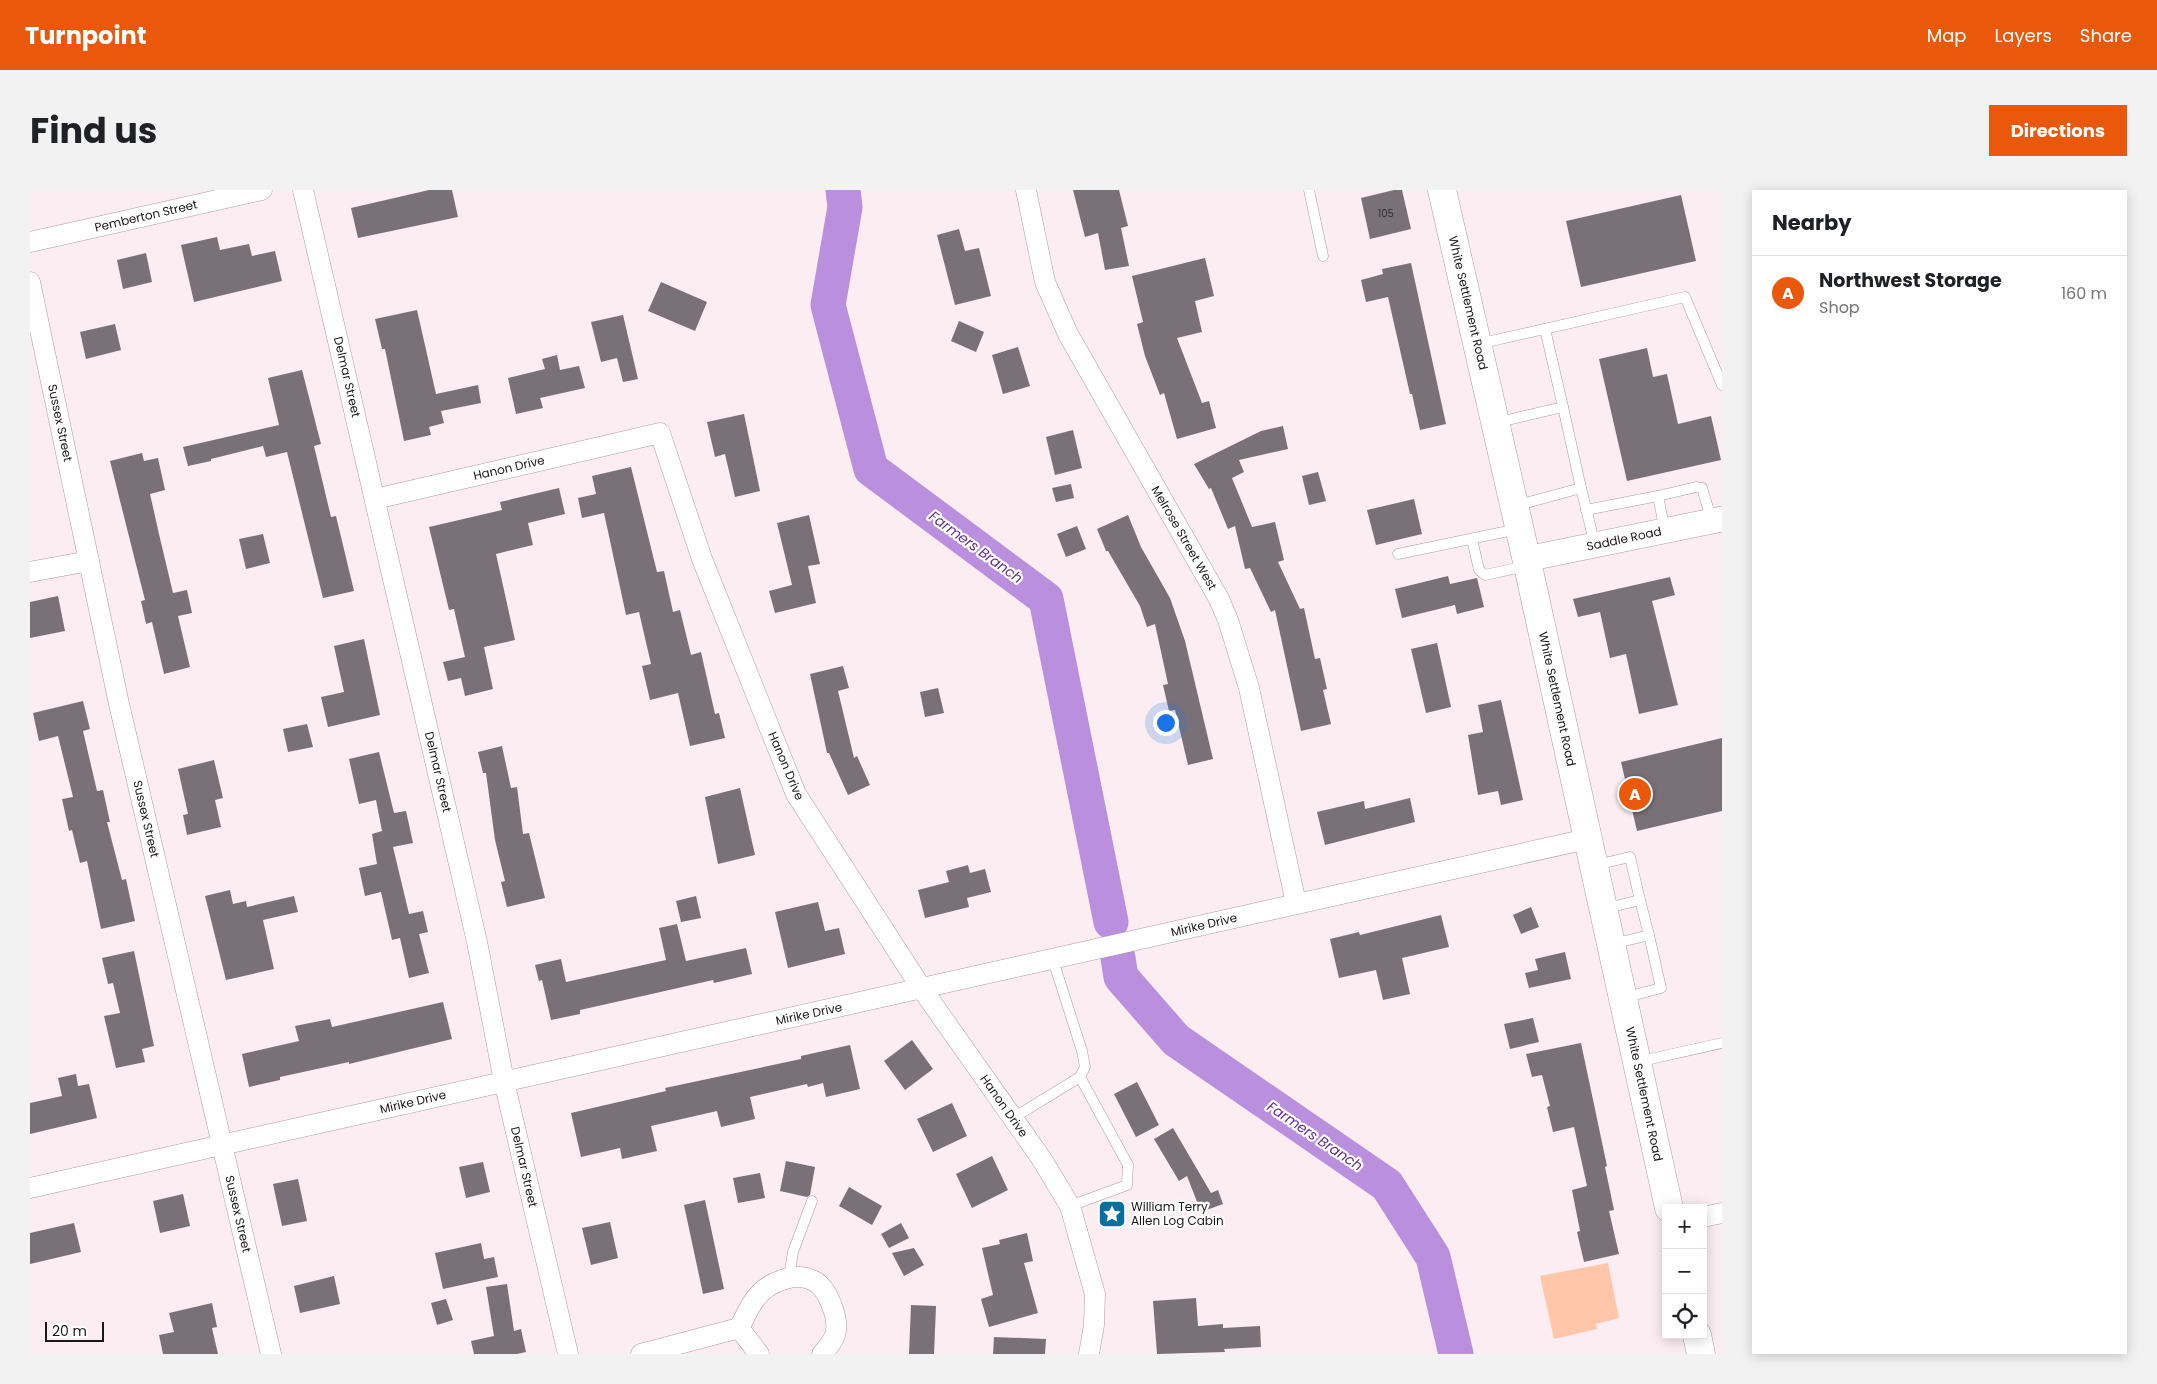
<!DOCTYPE html>
<meta charset="utf-8">
<style>
:root{--surface:#fff;--page:#f2f2f2;--text:#202124;--muted:#757577;--line:#e0e0e0;--accent:#ea580c}
body{margin:0;font-family:Poppins,sans-serif;background:var(--page);color:var(--text)}
.controls{position:absolute;right:15px;bottom:15px;display:grid;overflow:hidden;border-radius:0px;box-shadow:0 2px 12px #0003}
.controls button{width:45px;height:45px;display:grid;place-items:center;padding:0;border:0;border-bottom:1px solid var(--line);background:var(--surface);color:var(--text);font:25px sans-serif}
.scale{position:absolute;left:15px;bottom:12px;width:59px;box-sizing:border-box;padding-left:5px;border:2px solid #1b1618;border-top:0;font-size:14px;line-height:18px;white-space:nowrap;color:#1b1618;-webkit-text-stroke:4px #fff;paint-order:stroke}
.you{position:absolute;left:1135px;top:532px;width:18px;height:18px;margin:-12px;border:4px solid #fff;border-radius:50%;background:#1a73e8;box-shadow:0 0 0 8px #1a73e833}
.badge{display:grid;place-items:center;width:32px;height:32px;border-radius:50%;background:var(--accent);color:#fff;font-size:16px;font-weight:700}
.pin{position:absolute;translate:-50% -50%;border:2px solid #fff;box-shadow:0 1px 5px #0006}
.list{margin:0;padding:0;list-style:none}
h2{display:flex;justify-content:space-between;align-items:center;height:65px;margin:0;padding:0 20px;font-size:21px}
h2 small{font-size:16px;font-weight:400;color:var(--muted)}
.list li{display:grid;grid-template-columns:32px 1fr auto;gap:15px;align-items:center;box-sizing:border-box;height:75px;padding:0 20px;border-top:1px solid var(--line)}
.list b{display:block;font-size:19px;white-space:nowrap}
.list p{margin:0;font-size:16px;white-space:nowrap;color:var(--muted)}
.list em{font-size:16px;font-style:normal;color:var(--muted)}
.icon{flex:none;width:28px;height:28px;fill:none;stroke:currentColor;stroke-width:2;stroke-linecap:round;stroke-linejoin:round}
.map{position:relative;flex:none;width:1692px;height:1164px;overflow:hidden;border-radius:0px}
header{display:flex;align-items:center;gap:30px;box-sizing:border-box;height:70px;padding:0 25px;background:var(--accent);color:#fff}
header strong{font-size:24px}
nav{display:flex;gap:28px;margin-inline-start:auto;font-size:18px}
.intro{display:flex;align-items:center;justify-content:space-between;box-sizing:border-box;height:120px;padding:0 30px}
h1{margin:0;font-size:35px}
.button{padding:12px 22px;border-radius:0px;background:var(--accent);color:#fff;font-size:18px;font-weight:700}
main{display:flex;gap:30px;padding:0 30px}
aside{flex:1;background:var(--surface);border-radius:0px;box-shadow:0 2px 12px #0003}
.map>svg:first-child{display:block}
.green{fill:#ffc6aa}
.lines{fill:none;stroke-linecap:round;stroke-linejoin:round}
.river{stroke:#ba8fdd;stroke-width:35}
.building{fill:#7a7178}
.service-casing{stroke:#a99ca0;stroke-width:11}
.minor-casing{stroke:#a99ca0;stroke-width:21}
.tertiary-casing{stroke:#a99ca0;stroke-width:26}
.secondary-casing{stroke:#a99ca0;stroke-width:29}
.service{stroke:#fff;stroke-width:10}
.minor{stroke:#fff;stroke-width:20}
.tertiary{stroke:#fff;stroke-width:25}
.secondary{stroke:#fff;stroke-width:28}
.labels{text-anchor:middle;stroke-width:4.5;stroke-linejoin:round;paint-order:stroke}
.number-label{font-size:10px;fill:#332d30}
.street-label{font-size:12px;fill:#1b1618;stroke:#fff}
.poi-label{font-size:12px;fill:#1b1618;stroke:#fff;text-anchor:start}
.water-label{font-size:14px;font-style:italic;fill:#652e89;stroke:#fff}
</style>
<header>
<strong>Turnpoint</strong>
<nav><a>Map</a><a>Layers</a><a>Share</a></nav>
</header>
<div class="intro"><h1>Find us</h1><a class="button">Directions</a></div>
<main>
<div class="map">
<svg width="1692" height="1164" viewBox="0 0 1692 1164">
<rect width="100%" height="100%" fill="#fbedf1"/>
<path class="green" d="M 1578,1073 L 1589,1128 L 1566,1134 L 1567,1139 L 1524,1149 L 1510,1086 Z"/>
<g class="lines">
<g class="river">
<path d="M 813,0 L 815,17 L 798,115 L 841,279 L 1016,409 L 1081,732"/>
<path d="M 1088,768 L 1091,787 L 1146,850 L 1357,995 L 1403,1067 L 1426,1164"/>
</g>
</g>
<g class="building">
<path d="M 399,0 L 422,0 L 428,27 L 328,48 L 321,18 Z"/>
<path d="M 1043,0 L 1089,0 L 1098,36 L 1091,38 L 1099,76 L 1075,80 L 1068,43 L 1055,47 Z"/>
<path d="M 1364,0 L 1372,0 L 1381,39 L 1340,49 L 1331,8 Z"/>
<path d="M 1651,5 L 1666,71 L 1551,97 L 1536,31 Z"/>
<path d="M 929,39 L 935,61 L 949,58 L 961,106 L 925,115 L 907,45 Z"/>
<path d="M 187,47 L 190,60 L 219,54 L 222,66 L 245,61 L 252,91 L 164,112 L 151,55 Z"/>
<path d="M 116,63 L 122,92 L 93,99 L 87,70 Z"/>
<path d="M 1175,68 L 1184,106 L 1165,111 L 1172,142 L 1147,148 L 1172,213 L 1179,211 L 1186,238 L 1147,249 L 1134,203 L 1130,205 L 1115,166 L 1107,134 L 1113,132 L 1102,86 Z"/>
<path d="M 1381,73 L 1416,234 L 1390,240 L 1382,204 L 1380,204 L 1358,107 L 1336,112 L 1331,90 L 1353,84 L 1352,79 Z"/>
<path d="M 631,92 L 677,112 L 665,141 L 618,121 Z"/>
<path d="M 387,120 L 406,204 L 448,195 L 451,213 L 411,221 L 414,233 L 399,237 L 401,245 L 374,251 L 355,159 L 352,159 L 345,129 Z"/>
<path d="M 593,125 L 608,189 L 593,192 L 587,168 L 571,172 L 561,132 Z"/>
<path d="M 929,131 L 954,142 L 946,162 L 921,151 Z"/>
<path d="M 85,134 L 91,160 L 56,169 L 50,142 Z"/>
<path d="M 988,157 L 1000,196 L 973,204 L 962,165 Z"/>
<path d="M 1617,158 L 1623,187 L 1637,184 L 1648,234 L 1681,226 L 1691,270 L 1597,291 L 1569,169 Z"/>
<path d="M 527,165 L 530,180 L 549,176 L 555,198 L 510,208 L 513,218 L 486,224 L 478,188 L 515,179 L 512,169 Z"/>
<path d="M 272,180 L 291,254 L 284,256 L 301,327 L 306,326 L 324,401 L 293,408 L 257,262 L 236,267 L 233,256 L 181,269 L 181,271 L 158,276 L 153,257 L 249,235 L 238,188 Z"/>
<path d="M 714,224 L 730,301 L 705,307 L 695,264 L 685,267 L 677,232 Z"/>
<path d="M 1253,236 L 1258,259 L 1209,270 L 1214,282 L 1202,288 L 1222,337 L 1245,332 L 1254,370 L 1248,372 L 1270,419 L 1274,418 L 1285,469 L 1290,468 L 1297,499 L 1293,500 L 1301,534 L 1271,541 L 1245,420 L 1241,422 L 1220,378 L 1215,379 L 1205,336 L 1198,339 L 1181,298 L 1179,299 L 1164,274 L 1231,241 Z"/>
<path d="M 1043,240 L 1052,278 L 1025,285 L 1016,247 Z"/>
<path d="M 112,263 L 114,271 L 128,268 L 135,300 L 120,304 L 129,344 L 143,403 L 157,400 L 162,423 L 148,426 L 160,477 L 134,484 L 122,432 L 116,434 L 111,411 L 115,410 L 80,271 Z"/>
<path d="M 601,277 L 627,382 L 634,381 L 643,422 L 650,420 L 661,465 L 671,462 L 685,524 L 689,523 L 695,548 L 660,556 L 648,503 L 620,510 L 612,476 L 621,474 L 609,422 L 596,425 L 574,323 L 552,328 L 548,308 L 566,304 L 562,286 Z"/>
<path d="M 1288,282 L 1296,311 L 1279,315 L 1272,286 Z"/>
<path d="M 1041,294 L 1044,308 L 1026,312 L 1022,298 Z"/>
<path d="M 529,298 L 535,324 L 498,333 L 503,355 L 466,364 L 485,450 L 454,457 L 463,499 L 435,506 L 431,488 L 418,491 L 413,472 L 435,467 L 424,419 L 419,420 L 399,337 L 472,320 L 470,312 Z"/>
<path d="M 1384,309 L 1392,344 L 1346,355 L 1337,320 Z"/>
<path d="M 779,325 L 790,374 L 778,376 L 786,413 L 745,423 L 739,401 L 762,395 L 747,333 Z"/>
<path d="M 1098,325 L 1111,357 L 1140,408 L 1155,451 L 1183,569 L 1158,575 L 1145,520 L 1139,521 L 1133,495 L 1138,494 L 1125,434 L 1117,437 L 1110,416 L 1078,361 L 1076,361 L 1067,339 Z"/>
<path d="M 1047,336 L 1056,359 L 1036,367 L 1027,344 Z"/>
<path d="M 233,344 L 240,373 L 216,379 L 209,349 Z"/>
<path d="M 1418,386 L 1420,394 L 1447,388 L 1454,417 L 1427,424 L 1425,415 L 1372,428 L 1365,399 Z"/>
<path d="M 1640,387 L 1645,405 L 1622,411 L 1648,515 L 1609,524 L 1596,464 L 1580,468 L 1570,422 L 1548,427 L 1543,409 Z"/>
<path d="M 28,406 L 35,441 L 0,448 L 0,412 Z"/>
<path d="M 334,449 L 350,525 L 298,537 L 291,507 L 314,502 L 304,456 Z"/>
<path d="M 1407,453 L 1421,517 L 1396,523 L 1381,459 Z"/>
<path d="M 813,476 L 819,498 L 808,501 L 824,568 L 827,566 L 840,595 L 818,605 L 799,563 L 797,563 L 780,484 Z"/>
<path d="M 908,498 L 914,523 L 895,527 L 890,502 Z"/>
<path d="M 1471,510 L 1493,610 L 1471,615 L 1468,601 L 1448,605 L 1438,545 L 1453,542 L 1448,515 Z"/>
<path d="M 53,511 L 60,539 L 53,541 L 67,601 L 73,600 L 80,632 L 77,632 L 92,690 L 96,689 L 105,731 L 71,739 L 57,671 L 50,673 L 42,640 L 39,641 L 32,609 L 43,607 L 28,546 L 9,551 L 3,523 Z"/>
<path d="M 277,534 L 283,557 L 258,562 L 253,539 Z"/>
<path d="M 1692,548 L 1692,621 L 1607,641 L 1591,572 Z"/>
<path d="M 472,556 L 481,598 L 487,597 L 493,644 L 499,643 L 515,708 L 477,717 L 471,692 L 475,691 L 465,650 L 456,583 L 453,583 L 448,562 Z"/>
<path d="M 349,562 L 364,623 L 376,621 L 383,653 L 363,657 L 379,724 L 393,721 L 398,742 L 389,744 L 399,783 L 379,788 L 370,748 L 362,750 L 351,702 L 335,706 L 329,678 L 347,674 L 342,644 L 352,641 L 346,610 L 329,614 L 319,569 Z"/>
<path d="M 184,570 L 193,608 L 185,610 L 191,637 L 157,645 L 153,625 L 158,624 L 148,579 Z"/>
<path d="M 710,598 L 725,665 L 688,674 L 675,607 Z"/>
<path d="M 1380,608 L 1385,632 L 1295,655 L 1287,622 L 1334,611 L 1335,619 Z"/>
<path d="M 938,675 L 940,683 L 955,679 L 961,702 L 937,708 L 939,717 L 895,728 L 888,700 L 919,692 L 916,681 Z"/>
<path d="M 200,700 L 203,714 L 216,711 L 217,717 L 264,706 L 268,722 L 233,730 L 244,779 L 196,790 L 175,706 Z"/>
<path d="M 666,706 L 671,728 L 651,732 L 646,711 Z"/>
<path d="M 788,712 L 795,741 L 809,738 L 815,764 L 758,778 L 745,722 Z"/>
<path d="M 1501,717 L 1509,737 L 1491,744 L 1483,725 Z"/>
<path d="M 1411,725 L 1419,757 L 1372,768 L 1380,804 L 1353,810 L 1346,780 L 1309,788 L 1300,749 L 1329,742 L 1330,745 Z"/>
<path d="M 647,734 L 656,771 L 716,758 L 722,784 L 684,793 L 683,790 L 626,803 L 550,820 L 550,824 L 521,830 L 512,790 L 509,791 L 505,775 L 531,769 L 536,792 L 636,770 L 629,738 Z"/>
<path d="M 104,761 L 124,856 L 112,859 L 115,872 L 86,878 L 74,826 L 90,823 L 83,793 L 78,794 L 72,768 Z"/>
<path d="M 1535,762 L 1541,789 L 1499,798 L 1495,783 L 1508,780 L 1505,769 Z"/>
<path d="M 413,812 L 422,849 L 319,874 L 319,872 L 250,887 L 250,890 L 219,897 L 212,864 L 269,851 L 265,836 L 300,829 L 302,837 Z"/>
<path d="M 1503,828 L 1509,852 L 1480,859 L 1474,834 Z"/>
<path d="M 882,850 L 903,879 L 875,900 L 854,871 Z"/>
<path d="M 1551,853 L 1577,976 L 1575,977 L 1584,1020 L 1579,1021 L 1589,1064 L 1554,1072 L 1547,1042 L 1550,1041 L 1542,1000 L 1557,996 L 1544,937 L 1523,942 L 1517,917 L 1520,916 L 1512,885 L 1502,887 L 1496,864 Z"/>
<path d="M 820,855 L 830,899 L 796,907 L 793,893 L 778,897 L 777,894 L 720,907 L 725,929 L 691,937 L 687,921 L 621,936 L 627,961 L 592,969 L 590,958 L 551,967 L 541,923 L 636,901 L 635,898 L 771,869 L 771,866 Z"/>
<path d="M 46,884 L 48,896 L 59,894 L 67,928 L 0,944 L 0,913 L 32,906 L 28,888 Z"/>
<path d="M 1107,892 L 1129,935 L 1106,947 L 1084,904 Z"/>
<path d="M 922,913 L 937,946 L 903,962 L 887,929 Z"/>
<path d="M 1143,938 L 1181,1003 L 1188,1000 L 1193,1014 L 1171,1022 L 1157,986 L 1149,991 L 1124,949 Z"/>
<path d="M 962,966 L 978,1000 L 942,1018 L 926,984 Z"/>
<path d="M 756,971 L 785,977 L 780,1005 L 777,1007 L 750,1001 Z"/>
<path d="M 453,972 L 460,1002 L 436,1008 L 429,977 Z"/>
<path d="M 730,983 L 735,1008 L 708,1013 L 703,988 Z"/>
<path d="M 268,989 L 277,1031 L 252,1036 L 243,994 Z"/>
<path d="M 819,997 L 852,1016 L 842,1035 L 809,1016 Z"/>
<path d="M 153,1004 L 160,1036 L 130,1043 L 123,1011 Z"/>
<path d="M 675,1010 L 694,1099 L 673,1104 L 654,1015 Z"/>
<path d="M 580,1032 L 588,1068 L 561,1075 L 552,1038 Z"/>
<path d="M 44,1033 L 51,1062 L 0,1074 L 0,1043 Z"/>
<path d="M 871,1033 L 879,1048 L 859,1058 L 851,1044 Z"/>
<path d="M 997,1043 L 1003,1071 L 994,1073 L 1008,1123 L 959,1137 L 951,1109 L 963,1105 L 952,1058 L 970,1054 L 969,1050 Z"/>
<path d="M 451,1053 L 454,1069 L 464,1067 L 468,1087 L 413,1099 L 405,1063 Z"/>
<path d="M 884,1058 L 894,1075 L 874,1086 L 862,1063 Z"/>
<path d="M 304,1086 L 310,1114 L 270,1123 L 264,1096 Z"/>
<path d="M 477,1094 L 484,1141 L 491,1139 L 496,1162 L 487,1164 L 444,1164 L 441,1151 L 464,1146 L 456,1097 Z"/>
<path d="M 1166,1108 L 1168,1136 L 1193,1134 L 1193,1138 L 1230,1136 L 1231,1157 L 1194,1159 L 1195,1162 L 1127,1164 L 1123,1111 Z"/>
<path d="M 416,1109 L 423,1130 L 407,1135 L 401,1113 Z"/>
<path d="M 182,1113 L 187,1137 L 182,1138 L 188,1164 L 133,1164 L 129,1145 L 144,1142 L 139,1123 Z"/>
<path d="M 881,1115 L 906,1116 L 904,1164 L 879,1164 Z"/>
<path d="M 964,1147 L 1016,1149 L 1015,1164 L 963,1164 Z"/>
</g>
<g class="lines">
<g class="service-casing">
<g id="service">
<path d="M 1279,0 L 1293,66"/>
<path d="M 1448,154 L 1655,107 L 1692,195"/>
<path d="M 1465,233 L 1533,217 L 1515,139"/>
<path d="M 1551,298 L 1565,355"/>
<path d="M 1628,306 L 1666,297 L 1672,298 L 1682,331"/>
<path d="M 1485,316 L 1551,298 L 1533,217"/>
<path d="M 1556,320 L 1628,306 L 1635,341"/>
<path d="M 1442,349 L 1449,380 L 1455,385 L 1496,376"/>
<path d="M 1368,364 L 1488,339"/>
<path d="M 1566,675 L 1600,667 L 1610,710"/>
<path d="M 1573,719 L 1610,710 L 1619,745"/>
<path d="M 1583,754 L 1619,745 L 1631,798 L 1593,808"/>
<path d="M 1607,872 L 1692,853"/>
<path d="M 983,928 L 1050,887 L 1055,877 L 1052,861 L 1023,770"/>
<path d="M 1040,1016 L 1097,995 L 1098,975 L 1050,887"/>
<path d="M 759,1087 L 763,1062 L 782,1011"/>
</g>
</g>
<g class="minor-casing">
<g id="minor">
<path d="M 273,0 L 447,752 L 474,891 L 538,1164"/>
<path d="M 996,0 L 1015,92 L 1038,144 L 1189,409 L 1198,430 L 1219,498 L 1266,713"/>
<path d="M 0,52 L 232,0"/>
<path d="M 0,92 L 89,514 L 241,1164"/>
<path d="M 345,309 L 630,243 L 672,369 L 766,604 L 892,799 L 1011,968 L 1040,1016 L 1065,1104 L 1064,1135 L 1059,1164"/>
<path d="M 0,382 L 59,371"/>
<path d="M 0,998 L 1557,649"/>
<path d="M 1673,1027 L 1692,1023"/>
<path d="M 611,1164 L 709,1138"/>
<path d="M 729,1164 L 709,1138 C 715,1128 719,1116 726,1108 C 738,1092 766,1081 784,1091 C 798,1098 810,1130 805,1145 C 803,1151 796,1160 792,1164"/>
</g>
</g>
<g class="tertiary-casing">
<path id="tertiary" d="M 1496,369 L 1692,329"/>
</g>
<g class="secondary-casing">
<g id="secondary">
<path d="M 1412,0 L 1498,376 L 1639,1018"/>
<path d="M 1667,1145 L 1671,1164"/>
</g>
</g>
<use href="#service" class="service"/>
<use href="#minor" class="minor"/>
<use href="#tertiary" class="tertiary"/>
<use href="#secondary" class="secondary"/>
</g>
<defs>
<g id="sight-square" transform="scale(1.4375)"><rect x="-9" y="-9" width="18" height="18" rx="4" fill="#04709c" stroke="#fff"/><path d="M0-6L1.8-2.2L6-1.7L2.9 1.2L3.7 5.4L0 3.3L-3.7 5.4L-2.9 1.2L-6-1.7L-1.8-2.2Z" fill="#fff"/></g>
</defs>
<g fill-rule="evenodd">
<use href="#sight-square" x="1082" y="1024"/>
</g>
<g class="labels">
<g class="number-label">
<text x="1356" y="27">105</text>
</g>
<g class="street-label">
<text transform="translate(116 26) rotate(-13)" y="4">Pemberton Street</text>
<text transform="translate(1438 113) rotate(77)" y="4">White Settlement Road</text>
<text transform="translate(317 187) rotate(77)" y="4">Delmar Street</text>
<text transform="translate(30 233) rotate(78)" y="4">Sussex Street</text>
<text transform="translate(479 278) rotate(-13)" y="4">Hanon Drive</text>
<text transform="translate(1154 348) rotate(60)" y="4">Melrose Street West</text>
<text transform="translate(1594 349) rotate(-12)" y="4">Saddle Road</text>
<text transform="translate(1527 509) rotate(78)" y="4">White Settlement Road</text>
<text transform="translate(756 576) rotate(67)" y="4">Hanon Drive</text>
<text transform="translate(408 582) rotate(77)" y="4">Delmar Street</text>
<text transform="translate(116 629) rotate(77)" y="4">Sussex Street</text>
<text transform="translate(1174 735) rotate(-13)" y="4">Mirike Drive</text>
<text transform="translate(779 824) rotate(-12)" y="4">Mirike Drive</text>
<text transform="translate(1614 904) rotate(78)" y="4">White Settlement Road</text>
<text transform="translate(383 912) rotate(-13)" y="4">Mirike Drive</text>
<text transform="translate(974 916) rotate(55)" y="4">Hanon Drive</text>
<text transform="translate(494 977) rotate(77)" y="4">Delmar Street</text>
<text transform="translate(208 1024) rotate(77)" y="4">Sussex Street</text>
</g>
<g class="poi-label">
<text x="1101" y="1021">William Terry<tspan x="1101" dy="14">Allen Log Cabin</tspan></text>
</g>
<g class="water-label">
<text transform="translate(946 357) rotate(36)" y="5">Farmers Branch</text>
<text transform="translate(1285 946) rotate(34)" y="5">Farmers Branch</text>
</g>
</g>
</svg>
<div class="controls">
<button>+</button>
<button>−</button>
<button><svg class="icon" aria-label="locate" viewBox="0 0 24 24"><circle cx="12" cy="12" r="6"/><path d="M12 2v4M12 18v4M2 12h4M18 12h4"/></svg></button>
</div>
<div class="scale">20 m</div>
<div class="you"></div>
<div class="pin badge" style="left:1605px;top:604px">A</div>
</div>
<aside>
<h2>Nearby<small></small></h2>
<ul class="list">
<li><span class="badge">A</span><div><b>Northwest Storage</b><p>Shop</p></div><em>160 m</em></li>
</ul>
</aside>
</main>
